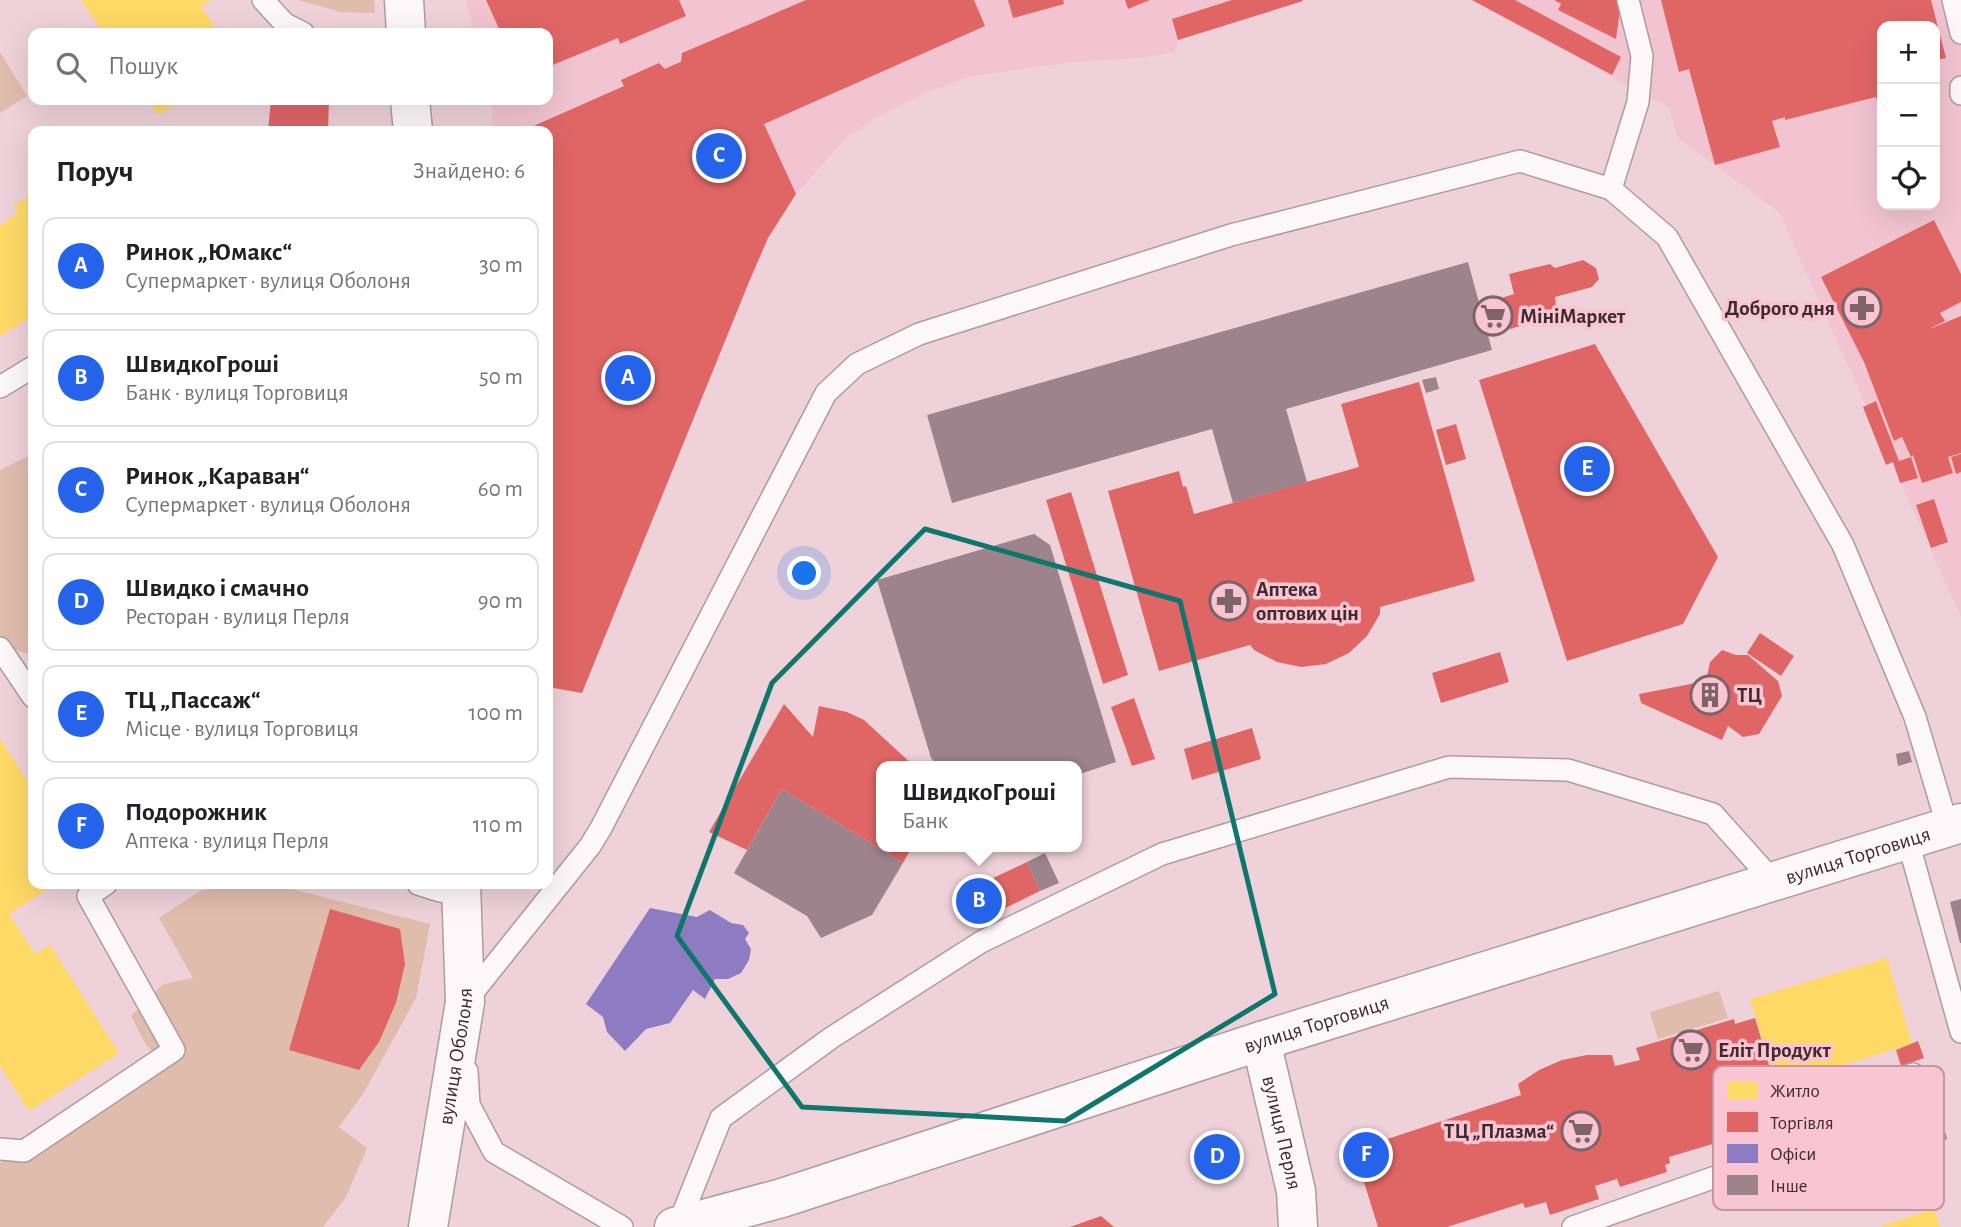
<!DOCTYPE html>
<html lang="uk">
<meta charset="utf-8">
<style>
:root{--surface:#fff;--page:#f2f2f2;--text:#202124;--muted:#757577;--line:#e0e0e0;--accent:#2563eb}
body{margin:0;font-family:"Alegreya Sans",sans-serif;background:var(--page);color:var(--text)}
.controls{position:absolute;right:21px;top:21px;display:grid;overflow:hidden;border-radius:14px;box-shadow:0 7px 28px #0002}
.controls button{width:63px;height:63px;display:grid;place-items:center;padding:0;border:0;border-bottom:2px solid var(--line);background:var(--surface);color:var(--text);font:35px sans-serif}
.you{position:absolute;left:805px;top:574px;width:24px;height:24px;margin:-18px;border:5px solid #fff;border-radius:50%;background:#1a73e8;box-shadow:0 0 0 10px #1a73e833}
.badge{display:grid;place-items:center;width:46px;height:46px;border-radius:50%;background:var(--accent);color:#fff;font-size:23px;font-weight:700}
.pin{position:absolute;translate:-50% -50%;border:4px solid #fff;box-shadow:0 2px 7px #0006}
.popup{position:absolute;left:876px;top:761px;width:206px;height:91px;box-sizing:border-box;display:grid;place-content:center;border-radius:14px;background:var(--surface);filter:drop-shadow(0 2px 5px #0005);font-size:23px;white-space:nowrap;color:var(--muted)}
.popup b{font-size:26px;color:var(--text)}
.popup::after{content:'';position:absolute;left:50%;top:100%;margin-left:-14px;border:14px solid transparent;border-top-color:var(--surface)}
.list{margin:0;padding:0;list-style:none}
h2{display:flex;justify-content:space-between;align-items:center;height:91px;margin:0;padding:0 28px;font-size:30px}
h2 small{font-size:23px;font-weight:400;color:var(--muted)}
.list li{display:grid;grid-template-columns:46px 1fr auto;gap:21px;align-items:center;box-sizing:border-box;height:98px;margin:0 14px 14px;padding:0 14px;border:2px solid var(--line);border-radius:14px}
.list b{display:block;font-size:26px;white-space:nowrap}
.list p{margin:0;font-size:23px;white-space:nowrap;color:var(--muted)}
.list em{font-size:23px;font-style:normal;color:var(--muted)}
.icon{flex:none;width:38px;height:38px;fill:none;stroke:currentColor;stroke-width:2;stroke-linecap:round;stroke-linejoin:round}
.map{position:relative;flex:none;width:1961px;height:1227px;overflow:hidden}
.search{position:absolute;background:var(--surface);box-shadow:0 7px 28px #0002;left:28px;top:28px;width:525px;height:77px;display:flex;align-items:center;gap:18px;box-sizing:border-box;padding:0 24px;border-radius:14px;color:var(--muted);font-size:26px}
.panel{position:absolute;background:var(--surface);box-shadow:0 7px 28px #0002;left:28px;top:126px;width:525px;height:763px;border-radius:14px}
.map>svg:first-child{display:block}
.built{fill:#f2c4d1;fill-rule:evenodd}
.green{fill:#e0bcac}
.homes{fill:#ffd966}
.shops{fill:#e06666}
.offices{fill:#8e7cc3}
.building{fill:#9d838b}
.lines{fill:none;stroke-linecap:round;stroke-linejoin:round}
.service-casing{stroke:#b09aa0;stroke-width:24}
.minor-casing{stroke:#b09aa0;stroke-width:41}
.secondary-casing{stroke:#b09aa0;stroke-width:41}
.service{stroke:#fcf8f9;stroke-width:21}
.minor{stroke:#fcf8f9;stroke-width:38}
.secondary{stroke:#fcf8f9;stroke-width:38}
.marked{fill:none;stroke:#0f766e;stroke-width:5;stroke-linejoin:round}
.labels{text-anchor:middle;stroke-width:7;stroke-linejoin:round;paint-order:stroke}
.poi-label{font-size:21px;font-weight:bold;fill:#3e2a2f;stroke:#fac5d3;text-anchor:start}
.street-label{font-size:21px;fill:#3e2a2f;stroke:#fac5d3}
.key{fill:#fac5d3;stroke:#c296a2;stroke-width:2}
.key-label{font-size:19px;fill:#3e2a2f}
</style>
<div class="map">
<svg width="1961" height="1227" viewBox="0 0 1961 1227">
<rect width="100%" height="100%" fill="#eed1d9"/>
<g class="built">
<path d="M 466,0 L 1306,0 L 1179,40 L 1174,52 L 1140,58 L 1074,62 L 972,76 L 925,93 L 879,116 L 846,138 L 796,194 L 768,238 L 675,187 L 624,87 L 529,128 L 530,131 L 491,131 L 493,111 L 490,100 L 548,100 L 548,33 L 474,33 Z"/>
<path d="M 1471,0 L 1961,0 L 1961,617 L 1779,212 L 1678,138 L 1669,108 ZM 1882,26 L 1935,26 L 1935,205 L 1882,205 Z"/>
</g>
<g class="green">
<path d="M 298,0 L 374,0 L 375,13 L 341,12 Z"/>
<path d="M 0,52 L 27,96 L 0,113 Z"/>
<path d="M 33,454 L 33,661 L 29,654 L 0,645 L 0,470 Z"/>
<path d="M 232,884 L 272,884 L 430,924 L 416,998 L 363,1094 L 339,1127 L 367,1148 L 346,1197 L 323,1227 L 0,1227 L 0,1163 L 163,1061 L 146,1045 L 131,1016 L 163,984 L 193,978 L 159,918 L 200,891 Z"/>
<path d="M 1719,991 L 1728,1018 L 1658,1039 L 1650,1012 Z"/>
</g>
<g class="homes">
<path d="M 81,0 L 211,0 L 201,6 L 218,33 L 103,33 Z"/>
<path d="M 148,100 L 182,100 L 158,115 Z"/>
<path d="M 33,193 L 33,316 L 0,336 L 0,225 L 18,213 L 14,206 Z"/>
<path d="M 0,739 L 33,790 L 33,884 L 56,884 L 9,914 L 35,954 L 50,945 L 119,1053 L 29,1111 L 0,1066 Z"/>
<path d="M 1887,958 L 1912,1044 L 1776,1085 L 1750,999 Z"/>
<path d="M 1934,1209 L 1940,1227 L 1881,1227 L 1881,1226 Z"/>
</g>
<g class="shops">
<path d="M 486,0 L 679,0 L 686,16 L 620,44 L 618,38 L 548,67 L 548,33 L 501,33 Z"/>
<path d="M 806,0 L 974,0 L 985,26 L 764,124 L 796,194 L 768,238 L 749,282 L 582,693 L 548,687 L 548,131 L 530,131 L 529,128 L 624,86 L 621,80 L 659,63 L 665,69 L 673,65 L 681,62 L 682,53 Z"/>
<path d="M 1008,0 L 1063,0 L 1064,4 L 1013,18 Z"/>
<path d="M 1125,0 L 1150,0 L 1128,9 Z"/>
<path d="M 1232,0 L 1302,0 L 1303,1 L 1178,40 L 1172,19 Z"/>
<path d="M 1472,0 L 1515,0 L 1621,57 L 1612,75 Z"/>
<path d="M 1554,0 L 1617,0 L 1620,10 L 1616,39 L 1558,10 L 1561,4 Z"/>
<path d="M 1661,0 L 1931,0 L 1946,58 L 1936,60 L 1940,75 L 1935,76 L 1935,26 L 1882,26 L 1882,117 L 1876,97 L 1785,120 L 1785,117 L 1772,121 L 1780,147 L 1715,165 L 1689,69 L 1679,72 Z"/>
<path d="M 271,100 L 329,100 L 328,131 L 268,131 Z"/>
<path d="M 1934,220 L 1961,274 L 1961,302 L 1940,313 L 1945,321 L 1927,330 L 1961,316 L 1961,453 L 1948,457 L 1953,473 L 1922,483 L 1913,455 L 1911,457 L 1902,437 L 1894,441 L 1864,362 L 1821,277 Z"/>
<path d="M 1583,260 L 1596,268 L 1599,279 L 1592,287 L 1555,297 L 1557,316 L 1488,335 L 1482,309 L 1495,300 L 1514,294 L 1509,274 L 1550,264 L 1555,268 Z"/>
<path d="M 1427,315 L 1434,338 L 1411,345 L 1405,322 Z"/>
<path d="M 1595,344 L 1718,557 L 1683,624 L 1567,661 L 1479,380 Z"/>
<path d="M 1419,382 L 1475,581 L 1380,607 L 1380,614 L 1367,636 L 1349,653 L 1326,664 L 1301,667 L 1277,662 L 1254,650 L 1250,645 L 1159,671 L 1108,491 L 1179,471 L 1183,487 L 1186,486 L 1194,514 L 1359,467 L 1341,404 Z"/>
<path d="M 1876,401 L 1899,461 L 1911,457 L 1918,478 L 1900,483 L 1893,462 L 1886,465 L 1863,407 Z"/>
<path d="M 1456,424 L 1466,459 L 1446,465 L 1436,430 Z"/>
<path d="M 1961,454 L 1961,472 L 1956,474 L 1951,457 Z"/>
<path d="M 1071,492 L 1128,675 L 1103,684 L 1046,500 Z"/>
<path d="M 1934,499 L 1948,542 L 1931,548 L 1916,505 Z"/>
<path d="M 1760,633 L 1794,656 L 1781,676 L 1747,653 Z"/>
<path d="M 1722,650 L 1736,655 L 1748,655 L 1778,681 L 1782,696 L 1759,734 L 1743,737 L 1728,726 L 1722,740 L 1641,703 L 1639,694 L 1706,681 L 1710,662 Z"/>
<path d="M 1500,652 L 1509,682 L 1441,703 L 1432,673 Z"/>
<path d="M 1134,698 L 1155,759 L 1132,766 L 1111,707 Z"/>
<path d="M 784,704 L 813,737 L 819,706 L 847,712 L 864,720 L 914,766 L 881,766 L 881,847 L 912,847 L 903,863 L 782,789 L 747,850 L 709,832 Z"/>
<path d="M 1252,728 L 1261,759 L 1192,780 L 1184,749 Z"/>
<path d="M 1027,862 L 1040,891 L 971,925 L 957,895 Z"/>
<path d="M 330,909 L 400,929 L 405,964 L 396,1003 L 379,1042 L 359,1070 L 289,1050 Z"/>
<path d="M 1755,1018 L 1786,1122 L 1669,1157 L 1670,1163 L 1665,1165 L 1667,1172 L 1620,1187 L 1617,1179 L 1595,1186 L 1599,1199 L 1550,1215 L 1546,1202 L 1525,1208 L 1523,1203 L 1447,1227 L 1378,1227 L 1354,1150 L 1521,1095 L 1518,1084 L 1539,1070 L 1562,1060 L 1587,1055 L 1612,1055 L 1615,1066 L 1640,1060 L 1636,1048 L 1734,1019 L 1735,1024 Z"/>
<path d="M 1918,1041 L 1924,1058 L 1901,1066 L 1896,1050 Z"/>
<path d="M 1229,1145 L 1233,1160 L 1204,1169 L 1200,1153 Z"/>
<path d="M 1101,1216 L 1114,1227 L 1070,1227 Z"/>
</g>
<path class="offices" d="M 650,908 L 697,917 L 710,910 L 731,923 L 743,925 L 749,933 L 745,939 L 751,949 L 749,960 L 741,973 L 728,979 L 715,979 L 705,999 L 693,990 L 670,1023 L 646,1029 L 625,1051 L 607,1032 L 603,1017 L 586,1004 Z"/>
<g class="building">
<path d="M 1468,262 L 1492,350 L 1286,409 L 1307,482 L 1233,503 L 1212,429 L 952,503 L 927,415 Z"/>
<path d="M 1436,377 L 1439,389 L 1426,393 L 1422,380 Z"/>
<path d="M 1034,534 L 1050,545 L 1116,762 L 1077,775 L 1077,766 L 938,766 L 931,758 L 877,580 Z"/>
<path d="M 1909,751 L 1912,762 L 1898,766 L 1896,754 Z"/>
<path d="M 782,789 L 903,863 L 872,915 L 821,938 L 807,916 L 734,873 Z"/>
<path d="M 1045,853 L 1059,883 L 1040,891 L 1027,862 Z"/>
<path d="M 1961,899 L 1961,943 L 1960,943 L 1950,902 Z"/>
<path d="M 1935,1096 L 1947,1139 L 1770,1192 L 1757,1150 Z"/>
</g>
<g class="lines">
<g class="service-casing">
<g id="service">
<path d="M 263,0 L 285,24 L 303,33"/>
<path d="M 1953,0 L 1961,33"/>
<path d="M 1961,87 L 1961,94"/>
<path d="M 1611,189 L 1638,102 L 1642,56 L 1628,0"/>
<path d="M 0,387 L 33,367"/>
<path d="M 0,648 L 33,697"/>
<path d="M 1908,841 L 1961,1032"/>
<path d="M 418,884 L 440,891 L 461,893"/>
<path d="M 466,1001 L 590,846 L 601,828 L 826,393 L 857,364 L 919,334 L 1231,235 L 1520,161 L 1611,189 L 1667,237 L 1843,545 L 1915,717 L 1948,828"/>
<path d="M 467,1071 L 469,1105 L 494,1152 L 622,1227"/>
<path d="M 0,1149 L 24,1151 L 174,1050 L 88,896 L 106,884"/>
<path d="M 678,1226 L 721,1118 L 831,1038 L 981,942 L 1162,854 L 1449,767 L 1568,770 L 1713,814 L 1773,881"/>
<path d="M 1573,1227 L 1741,1168 L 1753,1140 L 1795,1126 L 1806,1108 L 1913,1074"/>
</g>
</g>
<g class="minor-casing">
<g id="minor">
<path d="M 404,0 L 406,33"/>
<path d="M 410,100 L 413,131"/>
<path id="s1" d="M 1261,1041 L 1296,1191 L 1298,1227"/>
<path id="s2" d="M 428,1227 L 465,1002 L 461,884"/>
</g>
</g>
<g class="secondary-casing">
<g id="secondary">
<path id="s3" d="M 674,1227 L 782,1198 L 1261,1041 L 1961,823"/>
</g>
</g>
<use href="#service" class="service"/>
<use href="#minor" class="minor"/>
<use href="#secondary" class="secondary"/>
</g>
<path class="marked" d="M 925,529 L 1180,601 L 1275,994 L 1065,1121 L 802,1107 L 677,936 L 772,683 Z"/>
<defs>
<g id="pharmacy-ring" transform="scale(2.0125)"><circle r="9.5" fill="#fac5d3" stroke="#7c646a" stroke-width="1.5"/><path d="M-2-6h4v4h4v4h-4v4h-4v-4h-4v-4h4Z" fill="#7c646a"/></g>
<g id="supermarket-ring" transform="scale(2.0125)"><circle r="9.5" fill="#fac5d3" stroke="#7c646a" stroke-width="1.5"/><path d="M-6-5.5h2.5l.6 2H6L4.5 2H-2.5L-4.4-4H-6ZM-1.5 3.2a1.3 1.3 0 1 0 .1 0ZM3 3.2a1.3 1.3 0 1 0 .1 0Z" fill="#7c646a"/></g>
<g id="building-ring" transform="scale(2.0125)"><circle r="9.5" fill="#fac5d3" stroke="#7c646a" stroke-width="1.5"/><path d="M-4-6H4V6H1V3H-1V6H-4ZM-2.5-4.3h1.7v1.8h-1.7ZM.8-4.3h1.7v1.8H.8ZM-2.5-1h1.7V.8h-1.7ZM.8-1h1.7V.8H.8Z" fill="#7c646a"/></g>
</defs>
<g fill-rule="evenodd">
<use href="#pharmacy-ring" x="1862" y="308"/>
<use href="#supermarket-ring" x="1493" y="316"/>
<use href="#pharmacy-ring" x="1229" y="601"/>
<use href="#building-ring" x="1710" y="695"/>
<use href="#supermarket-ring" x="1691" y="1050"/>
<use href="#supermarket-ring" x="1581" y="1131"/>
</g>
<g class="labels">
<g class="poi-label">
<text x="1835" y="315" text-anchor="end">Доброго дня</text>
<text x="1520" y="323">МініМаркет</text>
<text x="1256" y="596">Аптека<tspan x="1256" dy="24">оптових цін</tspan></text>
<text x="1737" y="702">ТЦ</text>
<text x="1718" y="1057">Еліт Продукт</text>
<text x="1554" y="1138" text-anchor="end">ТЦ „Плазма“</text>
</g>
<g class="street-label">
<text dy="7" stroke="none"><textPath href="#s3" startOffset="1241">вулиця Торговиця</textPath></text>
<text dy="7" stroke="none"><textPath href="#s3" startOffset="674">вулиця Торговиця</textPath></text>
<text dy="7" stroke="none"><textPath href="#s2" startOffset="173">вулиця Оболоня</textPath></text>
<text dy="7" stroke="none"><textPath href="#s1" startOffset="94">вулиця Перля</textPath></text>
</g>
</g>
<rect x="1713" y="1066" width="231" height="144" rx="10" class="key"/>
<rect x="1727" y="1081" width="31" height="19" fill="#ffd966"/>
<rect x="1727" y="1112" width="31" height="20" fill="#e06666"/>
<rect x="1727" y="1144" width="31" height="19" fill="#8e7cc3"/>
<rect x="1727" y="1175" width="31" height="20" fill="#9d838b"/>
<g class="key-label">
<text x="1770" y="1097">Житло</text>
<text x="1770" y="1129">Торгівля</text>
<text x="1770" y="1160">Офіси</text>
<text x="1770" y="1192">Інше</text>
</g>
</svg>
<div class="controls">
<button>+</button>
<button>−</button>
<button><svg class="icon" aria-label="locate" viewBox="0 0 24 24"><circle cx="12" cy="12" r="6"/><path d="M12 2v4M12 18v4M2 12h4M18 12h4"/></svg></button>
</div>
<div class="you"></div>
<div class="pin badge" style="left:628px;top:378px">A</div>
<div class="pin badge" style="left:979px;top:901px">B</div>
<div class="popup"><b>ШвидкоГроші</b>Банк</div>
<div class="pin badge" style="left:719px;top:156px">C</div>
<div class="pin badge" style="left:1217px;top:1157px">D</div>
<div class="pin badge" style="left:1587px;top:469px">E</div>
<div class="pin badge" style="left:1366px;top:1155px">F</div>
<div class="search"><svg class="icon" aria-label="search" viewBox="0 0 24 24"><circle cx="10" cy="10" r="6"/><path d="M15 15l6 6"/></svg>Пошук</div>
<section class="panel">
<h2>Поруч<small>Знайдено: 6</small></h2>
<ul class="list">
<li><span class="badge">A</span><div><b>Ринок „Юмакс“</b><p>Супермаркет · вулиця Оболоня</p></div><em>30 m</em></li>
<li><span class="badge">B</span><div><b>ШвидкоГроші</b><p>Банк · вулиця Торговиця</p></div><em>50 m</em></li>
<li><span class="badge">C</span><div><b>Ринок „Караван“</b><p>Супермаркет · вулиця Оболоня</p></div><em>60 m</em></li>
<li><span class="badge">D</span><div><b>Швидко і смачно</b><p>Ресторан · вулиця Перля</p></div><em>90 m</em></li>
<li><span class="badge">E</span><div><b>ТЦ „Пассаж“</b><p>Місце · вулиця Торговиця</p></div><em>100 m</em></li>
<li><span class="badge">F</span><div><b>Подорожник</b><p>Аптека · вулиця Перля</p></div><em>110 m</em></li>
</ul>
</section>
</div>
